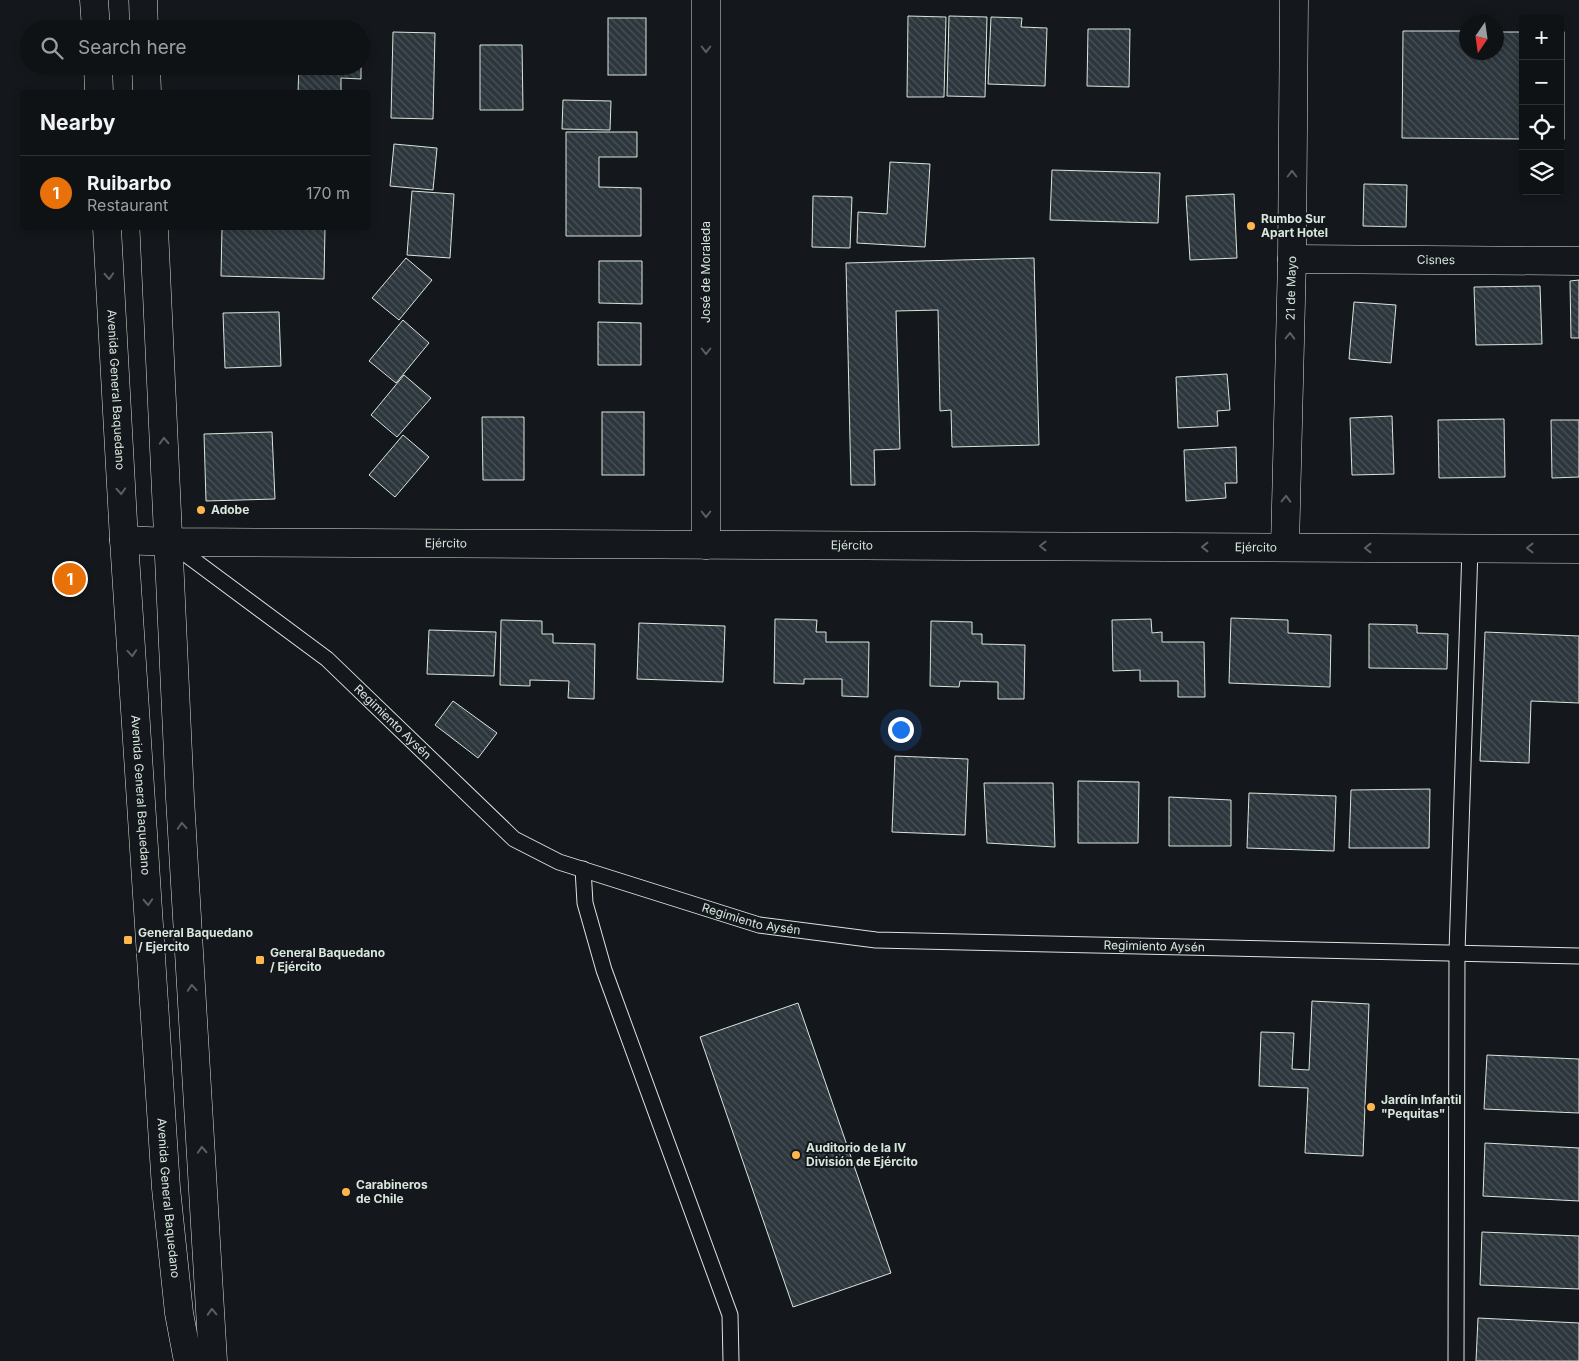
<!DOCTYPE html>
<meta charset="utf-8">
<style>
:root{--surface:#0f1215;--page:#1d2022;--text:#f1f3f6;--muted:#9b9ea0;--line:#2f3234;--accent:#2563eb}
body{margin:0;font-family:Inter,sans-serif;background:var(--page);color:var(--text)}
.controls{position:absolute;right:15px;top:15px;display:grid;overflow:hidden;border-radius:5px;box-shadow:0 2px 8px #0003}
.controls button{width:45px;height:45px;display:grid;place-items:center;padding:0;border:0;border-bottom:1px solid var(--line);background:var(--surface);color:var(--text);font:25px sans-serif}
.compass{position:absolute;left:1459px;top:15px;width:45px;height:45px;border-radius:50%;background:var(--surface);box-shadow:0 2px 8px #0003;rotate:193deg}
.you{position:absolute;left:900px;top:729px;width:18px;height:18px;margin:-12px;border:4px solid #fff;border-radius:50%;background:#1a73e8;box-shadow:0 0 0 8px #1a73e833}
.badge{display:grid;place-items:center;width:32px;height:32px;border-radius:50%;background:var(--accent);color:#fff;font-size:16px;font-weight:700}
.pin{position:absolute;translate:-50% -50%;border:2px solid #fff;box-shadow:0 1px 5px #0006}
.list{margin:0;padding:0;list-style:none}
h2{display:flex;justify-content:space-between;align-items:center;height:65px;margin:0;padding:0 20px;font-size:21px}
h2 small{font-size:16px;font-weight:400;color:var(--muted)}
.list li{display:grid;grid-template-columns:32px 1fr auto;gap:15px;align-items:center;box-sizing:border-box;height:75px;padding:0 20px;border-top:1px solid var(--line)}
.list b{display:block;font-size:19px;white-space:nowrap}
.list p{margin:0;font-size:16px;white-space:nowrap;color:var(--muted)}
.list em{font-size:16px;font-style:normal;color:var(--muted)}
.icon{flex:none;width:28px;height:28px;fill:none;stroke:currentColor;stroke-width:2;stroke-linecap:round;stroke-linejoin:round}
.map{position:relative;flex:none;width:1579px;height:1361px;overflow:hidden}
.search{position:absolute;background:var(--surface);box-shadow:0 2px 8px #0003;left:20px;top:20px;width:350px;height:55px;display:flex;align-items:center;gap:12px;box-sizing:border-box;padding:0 18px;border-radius:28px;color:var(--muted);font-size:19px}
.panel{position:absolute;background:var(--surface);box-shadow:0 2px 8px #0003;left:20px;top:90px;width:350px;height:140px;border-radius:5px}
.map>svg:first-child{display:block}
.building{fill:url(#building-back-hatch);stroke:#d8e6dc}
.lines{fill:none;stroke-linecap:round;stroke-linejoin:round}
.lane-casing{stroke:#d8e6dc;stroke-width:17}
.street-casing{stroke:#d8e6dc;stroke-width:29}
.secondary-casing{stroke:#d8e6dc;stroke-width:29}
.primary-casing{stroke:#d8e6dc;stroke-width:29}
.lane{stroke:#14181c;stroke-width:15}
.street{stroke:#14181c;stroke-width:28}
.secondary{stroke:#14181c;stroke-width:28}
.primary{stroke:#14181c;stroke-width:28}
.oneway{stroke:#59605f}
.poi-dot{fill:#ffb74d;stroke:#14181c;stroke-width:2}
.labels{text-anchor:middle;stroke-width:4;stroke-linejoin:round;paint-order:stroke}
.poi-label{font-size:12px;font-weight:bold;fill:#d8e6dc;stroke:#14181c;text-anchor:start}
.street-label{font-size:12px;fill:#d8e6dc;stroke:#14181c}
</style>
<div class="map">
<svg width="1579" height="1361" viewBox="0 0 1579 1361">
<defs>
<pattern id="building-back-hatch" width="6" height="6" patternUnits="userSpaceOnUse" patternTransform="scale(1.25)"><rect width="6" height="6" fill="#2c363c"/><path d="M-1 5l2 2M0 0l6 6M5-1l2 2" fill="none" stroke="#4a5358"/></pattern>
</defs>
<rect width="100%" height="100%" fill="#14181c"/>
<g class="building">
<path d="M 908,16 L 946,17 L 944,97 L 907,97 Z"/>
<path d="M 949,16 L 987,17 L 985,97 L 947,96 Z"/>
<path d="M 991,17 L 1022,18 L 1021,27 L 1047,28 L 1045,86 L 988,84 Z"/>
<rect x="608" y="18" width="38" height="57"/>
<path d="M 300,25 L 342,26 L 342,29 L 300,29 Z"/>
<path d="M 1088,29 L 1130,29 L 1129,87 L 1087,86 Z"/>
<path d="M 1403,31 L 1466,31 L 1466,52 L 1496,52 L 1496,32 L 1523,32 L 1523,139 L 1402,138 Z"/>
<path d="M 393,32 L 435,33 L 433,119 L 391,118 Z"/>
<rect x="1560" y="32" width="4" height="107"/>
<path d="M 480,45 L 522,45 L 523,110 L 480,110 Z"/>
<path d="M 299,66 L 361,66 L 361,79 L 341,78 L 341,92 L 298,92 Z"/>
<path d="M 563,100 L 611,101 L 610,130 L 562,129 Z"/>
<path d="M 566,132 L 637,132 L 637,157 L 599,157 L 599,187 L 641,188 L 641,236 L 566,236 Z"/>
<path d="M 394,144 L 437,148 L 433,190 L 390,186 Z"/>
<path d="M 890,162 L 930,164 L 925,247 L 857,243 L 858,212 L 887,214 Z"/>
<path d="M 1052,170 L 1160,173 L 1158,223 L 1050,220 Z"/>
<path d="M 1364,184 L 1407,185 L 1406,227 L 1363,226 Z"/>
<path d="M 412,191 L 454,194 L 450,258 L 407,255 Z"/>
<path d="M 1234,194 L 1237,258 L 1190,260 L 1186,196 Z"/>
<path d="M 813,196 L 852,197 L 850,248 L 812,247 Z"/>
<path d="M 222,228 L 325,228 L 324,279 L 221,276 Z"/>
<path d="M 406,258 L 432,280 L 399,320 L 372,298 Z"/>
<path d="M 1034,258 L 1039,445 L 952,447 L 951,410 L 940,411 L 938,310 L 896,311 L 900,449 L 874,450 L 875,485 L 851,485 L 846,263 Z"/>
<path d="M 599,261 L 642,261 L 642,304 L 599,303 Z"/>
<path d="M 1579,280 L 1579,338 L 1571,338 L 1570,281 Z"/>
<path d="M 1540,286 L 1542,344 L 1476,345 L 1474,287 Z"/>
<path d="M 1354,302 L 1396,305 L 1391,363 L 1349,359 Z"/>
<path d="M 279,312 L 281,366 L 225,368 L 223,313 Z"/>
<path d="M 403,320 L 429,343 L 396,383 L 369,361 Z"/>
<path d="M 598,322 L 641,323 L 641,365 L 598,365 Z"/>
<path d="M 1227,374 L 1230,410 L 1217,411 L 1218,426 L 1178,428 L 1176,377 Z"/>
<path d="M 404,375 L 431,398 L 397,437 L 371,415 Z"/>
<rect x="602" y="412" width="42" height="63"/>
<path d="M 1392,416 L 1394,474 L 1352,475 L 1350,418 Z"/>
<path d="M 482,417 L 524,417 L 524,480 L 483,480 Z"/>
<path d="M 1504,419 L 1505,477 L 1439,478 L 1438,420 Z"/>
<path d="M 1551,420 L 1579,420 L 1579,477 L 1552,478 Z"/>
<path d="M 272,432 L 275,499 L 206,501 L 204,434 Z"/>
<path d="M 403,435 L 429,457 L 395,497 L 369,475 Z"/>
<path d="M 1236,447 L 1237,483 L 1225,483 L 1226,498 L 1186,501 L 1184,450 Z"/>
<path d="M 1231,618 L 1288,620 L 1288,633 L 1331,635 L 1330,687 L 1229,683 Z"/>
<path d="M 775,619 L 817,620 L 816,632 L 826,632 L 826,642 L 869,642 L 868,697 L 842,696 L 842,679 L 804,679 L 804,684 L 774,683 Z"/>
<path d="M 1151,619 L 1152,633 L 1162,632 L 1162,642 L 1204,642 L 1205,697 L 1178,697 L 1178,681 L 1140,681 L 1140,670 L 1113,671 L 1112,620 Z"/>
<path d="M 501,620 L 542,621 L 542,634 L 553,634 L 553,643 L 595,644 L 594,699 L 568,698 L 569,681 L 530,680 L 530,686 L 500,685 Z"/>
<path d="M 931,621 L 972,622 L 972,634 L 982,634 L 982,644 L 1025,645 L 1024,699 L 998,699 L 998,682 L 960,681 L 959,687 L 930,686 Z"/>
<path d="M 639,623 L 725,626 L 723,682 L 637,679 Z"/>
<path d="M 1369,624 L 1417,625 L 1417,633 L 1448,634 L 1447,669 L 1369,668 Z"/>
<path d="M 429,630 L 496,632 L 494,676 L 427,674 Z"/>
<path d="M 1485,632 L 1579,636 L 1579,703 L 1531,701 L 1529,763 L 1480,761 Z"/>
<path d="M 453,701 L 497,733 L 478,758 L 435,725 Z"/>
<path d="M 895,756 L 968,759 L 965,835 L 892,832 Z"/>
<path d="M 1078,781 L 1139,782 L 1138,843 L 1078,843 Z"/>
<path d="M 984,783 L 1053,783 L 1055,847 L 987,843 Z"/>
<path d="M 1430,789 L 1429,848 L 1349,848 L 1351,790 Z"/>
<path d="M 1249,793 L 1336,796 L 1334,851 L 1247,848 Z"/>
<path d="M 1169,797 L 1231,800 L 1231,846 L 1169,846 Z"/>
<path d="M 1312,1001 L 1369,1004 L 1363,1156 L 1305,1153 L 1308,1088 L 1259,1086 L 1261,1032 L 1294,1033 L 1292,1069 L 1309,1070 Z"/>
<path d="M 798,1003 L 891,1273 L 793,1307 L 700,1037 Z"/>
<path d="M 1487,1055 L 1579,1059 L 1579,1113 L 1484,1109 Z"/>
<path d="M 1485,1143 L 1579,1148 L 1579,1201 L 1483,1196 Z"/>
<path d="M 1482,1232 L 1579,1236 L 1579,1289 L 1480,1285 Z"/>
<path d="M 1478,1318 L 1579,1323 L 1579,1361 L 1476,1361 Z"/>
</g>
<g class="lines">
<g class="lane-casing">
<g id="lane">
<path id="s1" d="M 172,544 L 327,659 L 514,839 L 559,862 L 759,925 L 876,940 L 1579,956"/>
<path d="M 583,869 L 585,903 L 604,970 L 730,1315 L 731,1361"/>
<path d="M 1456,1361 L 1457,952 L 1470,548"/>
</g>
</g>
<g class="street-casing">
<g id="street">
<path id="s2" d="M 1292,259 L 1579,261"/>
<path d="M 706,545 L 706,0"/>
</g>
</g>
<g class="secondary-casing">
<g id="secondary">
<path id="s3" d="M 124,540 L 169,542 L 1579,549"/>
<path id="s4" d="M 1285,547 L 1292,259 L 1294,0"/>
</g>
</g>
<g class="primary-casing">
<g id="primary">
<path d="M 94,0 L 96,29"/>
<path d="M 143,0 L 144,29"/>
<path d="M 98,66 L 99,92"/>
<path d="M 146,66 L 147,92"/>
<path id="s5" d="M 107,228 L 124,540 L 166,1188 L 179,1313 L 188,1361"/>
<path d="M 154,228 L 180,798 L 213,1361"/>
</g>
</g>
<use href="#lane" class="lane"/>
<use href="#street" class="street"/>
<use href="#secondary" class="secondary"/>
<use href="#primary" class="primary"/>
</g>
<defs><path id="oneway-chevron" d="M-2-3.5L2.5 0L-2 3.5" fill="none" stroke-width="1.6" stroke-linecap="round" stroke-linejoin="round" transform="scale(1.25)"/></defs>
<g class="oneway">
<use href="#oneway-chevron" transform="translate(706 49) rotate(90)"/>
<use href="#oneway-chevron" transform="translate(1292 174) rotate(-90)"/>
<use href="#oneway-chevron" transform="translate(109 276) rotate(87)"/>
<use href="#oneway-chevron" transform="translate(1290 336) rotate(-89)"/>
<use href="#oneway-chevron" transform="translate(706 351) rotate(90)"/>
<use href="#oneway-chevron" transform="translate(164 441) rotate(-93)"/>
<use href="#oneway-chevron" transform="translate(121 491) rotate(87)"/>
<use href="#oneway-chevron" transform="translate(1286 499) rotate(-89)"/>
<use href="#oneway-chevron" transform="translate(706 514) rotate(90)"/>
<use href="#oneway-chevron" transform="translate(1043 546) rotate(-180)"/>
<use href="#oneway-chevron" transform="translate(1205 547) rotate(-180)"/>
<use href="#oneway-chevron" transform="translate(1368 548) rotate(-180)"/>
<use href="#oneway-chevron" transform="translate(1530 548) rotate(-180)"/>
<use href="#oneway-chevron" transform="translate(132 653) rotate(86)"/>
<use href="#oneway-chevron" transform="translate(182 826) rotate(-94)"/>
<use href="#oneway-chevron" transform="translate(148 902) rotate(87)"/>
<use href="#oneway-chevron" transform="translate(192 988) rotate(-94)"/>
<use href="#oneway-chevron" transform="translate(202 1150) rotate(-93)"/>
<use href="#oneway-chevron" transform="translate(212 1312) rotate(-92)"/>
</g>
<g class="poi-dot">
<circle cx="1251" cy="226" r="5"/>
<circle cx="201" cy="510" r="5"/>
<rect x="123" y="935" width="10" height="10" rx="2.5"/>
<rect x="255" y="955" width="10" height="10" rx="2.5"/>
<circle cx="1371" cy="1107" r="5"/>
<circle cx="796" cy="1155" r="5"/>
<circle cx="346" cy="1192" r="5"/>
</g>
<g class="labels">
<g class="poi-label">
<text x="1261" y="223">Rumbo Sur<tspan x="1261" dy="14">Apart Hotel</tspan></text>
<text x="211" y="514">Adobe</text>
<text x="138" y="937">General Baquedano<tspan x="138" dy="14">/ Ejercito</tspan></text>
<text x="270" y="957">General Baquedano<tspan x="270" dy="14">/ Ejército</tspan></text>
<text x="1381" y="1104">Jardín Infantil<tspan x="1381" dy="14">"Pequitas"</tspan></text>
<text x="806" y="1152">Auditorio de la IV<tspan x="806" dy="14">División de Ejército</tspan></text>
<text x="356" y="1189">Carabineros<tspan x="356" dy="14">de Chile</tspan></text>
</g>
<g class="street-label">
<text dy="4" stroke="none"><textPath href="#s2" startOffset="144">Cisnes</textPath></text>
<text transform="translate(706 272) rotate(-90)" y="4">José de Moraleda</text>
<text dy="4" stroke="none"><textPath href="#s4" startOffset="259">21 de Mayo</textPath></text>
<text dy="4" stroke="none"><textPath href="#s5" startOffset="162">Avenida General Baquedano</textPath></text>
<text dy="4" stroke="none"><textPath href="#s3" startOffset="322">Ejército</textPath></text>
<text dy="4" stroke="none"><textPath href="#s3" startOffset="728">Ejército</textPath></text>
<text dy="4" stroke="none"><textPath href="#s3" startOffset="1132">Ejército</textPath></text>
<text dy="4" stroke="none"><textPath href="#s1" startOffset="284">Regimiento Aysén</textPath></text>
<text dy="4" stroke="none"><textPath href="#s5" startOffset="568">Avenida General Baquedano</textPath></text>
<text dy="4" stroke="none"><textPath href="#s1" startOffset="704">Regimiento Aysén</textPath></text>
<text dy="4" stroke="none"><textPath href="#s1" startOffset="1109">Regimiento Aysén</textPath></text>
<text dy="4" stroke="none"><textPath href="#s5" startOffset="972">Avenida General Baquedano</textPath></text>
</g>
</g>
</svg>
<div class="controls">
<button>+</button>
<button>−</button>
<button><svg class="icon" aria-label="locate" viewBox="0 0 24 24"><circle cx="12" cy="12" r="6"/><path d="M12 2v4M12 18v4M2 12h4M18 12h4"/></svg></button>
<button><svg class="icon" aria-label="layers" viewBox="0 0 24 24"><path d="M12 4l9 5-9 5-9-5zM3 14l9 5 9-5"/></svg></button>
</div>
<svg class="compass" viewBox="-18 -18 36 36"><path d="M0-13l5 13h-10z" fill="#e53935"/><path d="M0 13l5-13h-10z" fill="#9b9ea0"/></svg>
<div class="you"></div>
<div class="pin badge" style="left:70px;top:579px;background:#e8710a">1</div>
<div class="search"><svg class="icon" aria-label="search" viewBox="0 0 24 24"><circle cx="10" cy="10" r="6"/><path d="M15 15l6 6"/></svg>Search here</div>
<section class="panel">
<h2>Nearby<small></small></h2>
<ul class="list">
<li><span class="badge" style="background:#e8710a">1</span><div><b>Ruibarbo</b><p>Restaurant</p></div><em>170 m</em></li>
</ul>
</section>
</div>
